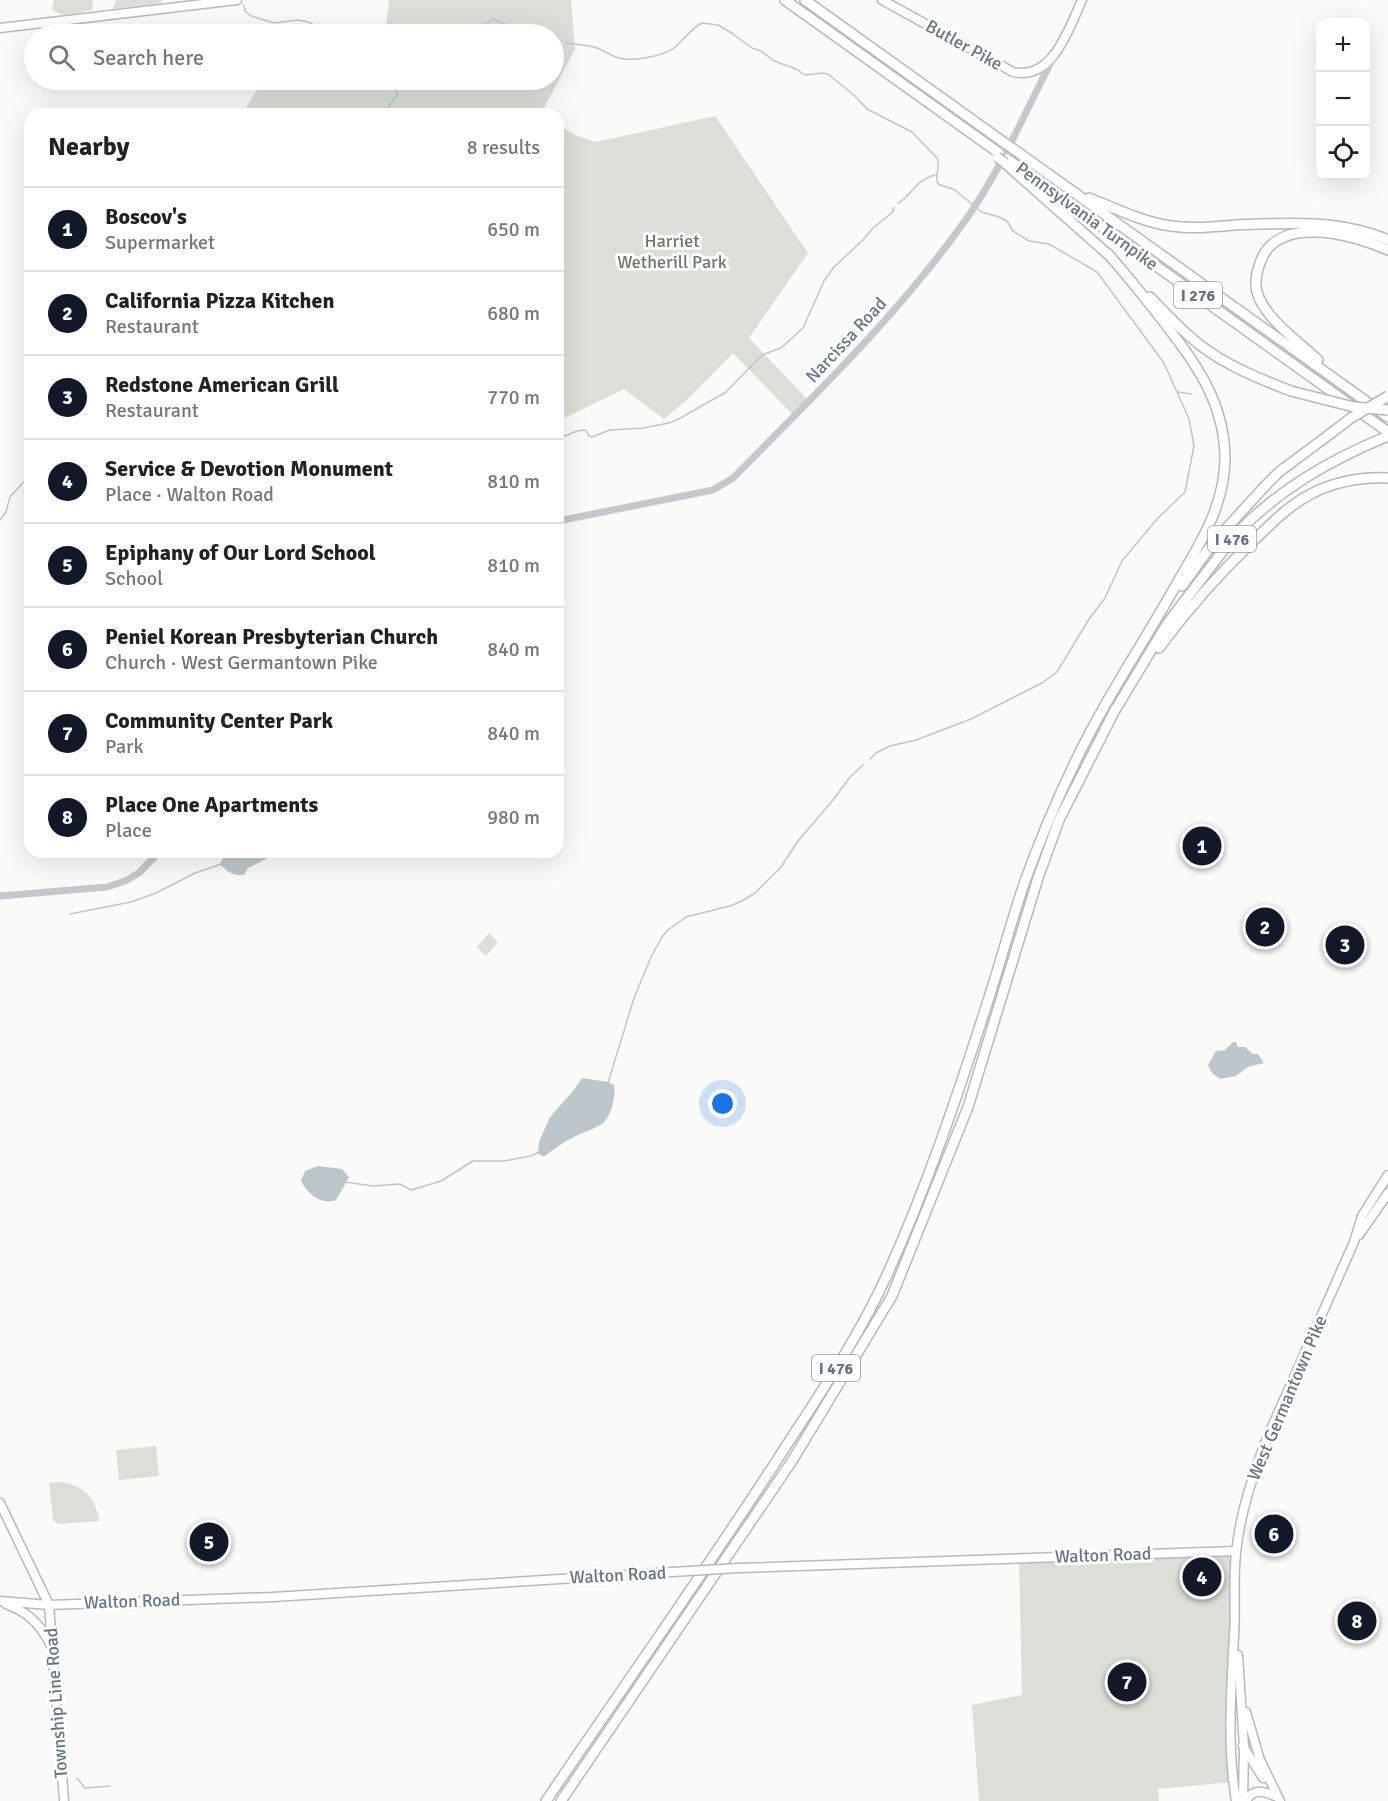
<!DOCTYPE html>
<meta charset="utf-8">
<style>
:root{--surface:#fff;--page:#f2f2f2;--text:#222;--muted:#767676;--line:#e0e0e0;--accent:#111827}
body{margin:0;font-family:Signika,sans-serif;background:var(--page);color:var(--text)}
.controls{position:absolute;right:18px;top:18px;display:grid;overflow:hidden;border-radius:12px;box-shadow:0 6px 24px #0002}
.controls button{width:54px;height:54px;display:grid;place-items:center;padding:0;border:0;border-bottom:2px solid var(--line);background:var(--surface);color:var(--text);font:30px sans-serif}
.you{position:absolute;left:723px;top:1104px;width:21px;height:21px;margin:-15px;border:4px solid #fff;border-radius:50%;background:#1a73e8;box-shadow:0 0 0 9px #1a73e833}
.badge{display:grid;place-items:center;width:39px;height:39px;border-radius:50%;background:var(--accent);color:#fff;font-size:20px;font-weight:700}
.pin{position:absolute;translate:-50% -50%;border:3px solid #fff;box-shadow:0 2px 6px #0006}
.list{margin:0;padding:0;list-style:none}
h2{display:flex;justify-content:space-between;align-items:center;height:78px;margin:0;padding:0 24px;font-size:26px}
h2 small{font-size:20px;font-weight:400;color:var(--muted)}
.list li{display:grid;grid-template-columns:39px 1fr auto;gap:18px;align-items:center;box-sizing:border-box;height:84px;padding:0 24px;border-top:2px solid var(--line)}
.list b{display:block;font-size:22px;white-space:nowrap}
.list p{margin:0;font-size:20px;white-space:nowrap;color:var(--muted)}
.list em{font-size:20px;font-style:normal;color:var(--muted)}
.icon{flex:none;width:33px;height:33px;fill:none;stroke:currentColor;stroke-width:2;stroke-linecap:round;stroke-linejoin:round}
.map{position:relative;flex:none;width:1388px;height:1801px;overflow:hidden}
.search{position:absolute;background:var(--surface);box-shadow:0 6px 24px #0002;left:24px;top:24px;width:540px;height:66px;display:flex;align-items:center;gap:15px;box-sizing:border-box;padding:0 21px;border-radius:33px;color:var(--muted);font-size:22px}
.panel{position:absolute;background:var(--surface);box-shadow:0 6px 24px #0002;left:24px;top:108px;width:540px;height:750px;border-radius:18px}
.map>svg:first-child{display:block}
.green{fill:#dadfd7}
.water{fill:#bbc7cb}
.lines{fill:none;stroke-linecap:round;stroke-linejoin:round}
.stream{stroke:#bbc7cb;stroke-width:1.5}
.major-casing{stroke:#b5babe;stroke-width:11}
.highway-casing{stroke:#b4b9bd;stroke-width:12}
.minor{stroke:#c3c8cc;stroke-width:7}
.major{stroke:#fff;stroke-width:8}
.highway{stroke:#fff;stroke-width:9}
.major-bridge-casing{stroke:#b5babe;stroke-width:11;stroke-linecap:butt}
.highway-bridge-casing{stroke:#b4b9bd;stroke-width:12;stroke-linecap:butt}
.major-bridge{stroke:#fff;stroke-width:8}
.highway-bridge{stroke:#fff;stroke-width:9}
.labels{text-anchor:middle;stroke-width:6;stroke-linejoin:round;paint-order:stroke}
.shield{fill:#fff;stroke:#939fa8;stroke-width:1.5}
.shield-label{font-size:16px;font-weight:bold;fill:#657683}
.street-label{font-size:18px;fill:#657683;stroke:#fff}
.park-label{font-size:18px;fill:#687a64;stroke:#fff}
</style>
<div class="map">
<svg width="1388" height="1801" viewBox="0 0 1388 1801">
<rect width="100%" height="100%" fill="#fafaf8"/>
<g class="green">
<path d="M 54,0 L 93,0 L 92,10 C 79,12 61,19 52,9 Z"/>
<path d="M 116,0 L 164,0 L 159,4 L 113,9 Z"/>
<path d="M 389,0 L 571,0 L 575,49 L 544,108 L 548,114 L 242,114 L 263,80 L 554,80 L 554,34 L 385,34 Z"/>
<path d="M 715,116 L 808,253 L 749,338 L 809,401 L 794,416 L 733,353 L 689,398 L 664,419 L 624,389 L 558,421 L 558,125 L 577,136 L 596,142 Z"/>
<path d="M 489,933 L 498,942 L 486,956 L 477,947 Z"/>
<path d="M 156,1446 L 159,1476 L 119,1480 L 116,1450 Z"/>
<path d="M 61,1482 C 83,1485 96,1498 99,1521 L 58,1524 L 53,1520 L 49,1483 Z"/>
<path d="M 1236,1551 L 1233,1782 L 1158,1789 L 1159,1801 L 979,1801 L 972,1705 L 1022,1695 L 1019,1558 Z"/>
</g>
<g class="water">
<path d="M 226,852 L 268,852 L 270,857 L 248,868 L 244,875 C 232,876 228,872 220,864 Z"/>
<path d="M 1233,1042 L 1236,1042 L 1238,1047 L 1245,1047 L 1253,1054 L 1258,1054 L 1264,1063 L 1248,1067 L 1236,1076 L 1220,1079 L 1212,1073 L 1208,1065 L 1216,1051 L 1225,1050 Z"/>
<path d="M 582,1078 L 608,1082 L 614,1085 C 616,1095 612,1114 604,1122 C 596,1129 583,1132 574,1137 C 563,1142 554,1149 545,1156 L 542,1156 L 538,1153 L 539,1142 L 550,1117 L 573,1091 Z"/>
<path d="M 318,1166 L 342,1169 L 349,1177 L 336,1200 C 322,1205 308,1195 301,1181 L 305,1171 Z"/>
</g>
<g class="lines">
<g class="stream">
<path d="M 244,5 L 245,11 L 251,16 L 274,23 L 298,20 L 308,22 L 321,28 L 329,34"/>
<path d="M 527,33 L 537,34"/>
<path d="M 434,34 C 443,29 448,32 458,29 C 467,27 473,24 482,27 L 493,19 L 524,32"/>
<path d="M 554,39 L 556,40"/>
<path d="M 566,43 C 575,44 585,45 594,47 C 602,49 610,56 619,58 C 632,62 663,56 674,48 C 684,40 690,29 702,23 L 718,25 L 733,34 L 752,48 L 761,51 L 774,61 L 796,69 L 805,75 L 822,73 L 828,74 L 854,95 L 867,109 L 912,132 L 937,158 C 941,167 934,175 938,184 L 955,190 L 972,204"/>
<path d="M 384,114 L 398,93 L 391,86 L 396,80"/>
<path d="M 898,203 C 912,197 913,181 935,175"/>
<path d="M 1178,392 L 1191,394"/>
<path d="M 558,439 L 577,431 L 586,430 L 589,436 L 592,437 L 610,430 L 643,428 L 669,423 L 677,420 L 726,392 L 762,355 L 781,348 L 803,328 L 824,281 L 834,267 L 863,240 L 872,229 L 893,212 L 894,207"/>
<path d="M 0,520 L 6,512 L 10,497 L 30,475"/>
<path d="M 870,759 L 876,753 L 890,746 L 916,740 L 971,719 L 1042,683 L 1057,672 L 1089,619 L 1105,598 L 1122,561 L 1157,519 L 1185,492 L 1194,446 L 1189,419 L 1164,363 L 1097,272 L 1049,244 L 1029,241 L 1013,231 L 1007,221 L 999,217 L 982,212 L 978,209"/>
<path d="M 70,914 L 131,902 L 156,893 L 195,873 L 222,864"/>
<path d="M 608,1083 L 634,998 L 651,957 L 662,937 L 668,930 L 686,917 L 730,906 L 742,901 L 755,893 L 781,867 L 798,841 L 833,800 L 850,777 L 863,765"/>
<path d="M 345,1182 L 373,1186 L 400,1184 L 411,1190 L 441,1181 L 473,1161 L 504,1161 L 531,1156 L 539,1152"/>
<path d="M 77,1778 L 85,1788 L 110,1786"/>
</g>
<g class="major-casing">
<g id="major">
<path d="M 882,0 L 1013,72 C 1053,81 1069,28 1082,0"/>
<path d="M 0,28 L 237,0"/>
<path d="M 1359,1235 L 1388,1193"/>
<path d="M 0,1503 L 49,1605 L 64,1801"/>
<path d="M 739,1568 L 1236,1551"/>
<path d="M 0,1601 L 49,1605 L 273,1597 L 672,1572"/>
<path d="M 6,1604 C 28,1612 40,1624 50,1644"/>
<path d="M 1238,1655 L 1244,1747 L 1243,1801"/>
<path d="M 1246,1712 L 1260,1760 L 1280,1801"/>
<path d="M 1243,1746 L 1263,1778"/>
<path d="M 1236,1801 C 1227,1747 1231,1690 1234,1636 C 1236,1608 1233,1581 1236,1553 C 1240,1513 1253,1475 1267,1438 L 1354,1242 L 1362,1216 L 1388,1175"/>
<path d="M 1246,1801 C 1253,1788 1263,1791 1275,1796"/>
</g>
</g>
<g class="highway-casing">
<g id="highway">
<path d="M 785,0 L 999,153"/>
<path d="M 805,0 L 1006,144"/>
<path d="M 1012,148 L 1388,417"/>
<path d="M 1007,159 L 1388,432"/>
<path d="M 1007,165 L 1111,257"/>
<path d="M 1089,198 C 1115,208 1142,222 1171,226 C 1192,229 1213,227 1235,225 C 1285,223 1341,219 1388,240"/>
<path d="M 1150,297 C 1166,314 1182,331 1200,345 C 1227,366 1260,379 1291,391"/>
<path d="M 1318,360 C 1300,343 1266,319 1258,295 C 1254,285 1256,274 1260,263 C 1276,214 1353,234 1388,250"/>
<path d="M 1182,586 L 1213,543 L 1265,486 L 1279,472 L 1330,434"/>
<path d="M 1159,648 C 1187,610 1218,575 1252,542 C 1270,525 1287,507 1309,495 C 1333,482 1360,477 1388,478"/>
<path d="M 546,1801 C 624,1686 704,1573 779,1457 C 817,1398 858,1339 887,1275 C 926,1189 956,1100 985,1010 C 999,968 1010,925 1024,884 C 1040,839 1062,788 1083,746 C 1111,690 1146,639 1176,585 C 1200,544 1226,504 1225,455 C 1223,399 1195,363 1163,321 C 1145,298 1127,275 1107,253"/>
<path d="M 561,1801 L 792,1461 L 892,1296 L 968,1107 L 1038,878 L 1059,820 L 1114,712 L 1167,624 L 1235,535 C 1279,489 1330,460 1388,436"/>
</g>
</g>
<g class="minor">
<path d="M 558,521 L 713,490 L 733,478 C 815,395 899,314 967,218 C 1001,169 1026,111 1053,58"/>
<path d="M 0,896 L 107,887 L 125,881 L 139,873 L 159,852"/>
</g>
<use href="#major" class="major"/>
<use href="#highway" class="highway"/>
<g class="major-bridge-casing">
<path id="major-bridge" d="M 672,1572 L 739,1568"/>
</g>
<g class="highway-bridge-casing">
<g id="highway-bridge">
<path d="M 1006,144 L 1012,148"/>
<path d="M 997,157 L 1005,163"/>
<path d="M 1291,391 L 1354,407 L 1388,410"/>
<path d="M 1330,434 L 1351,418 L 1388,396"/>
</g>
</g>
<use href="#major-bridge" class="major-bridge"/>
<use href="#highway-bridge" class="highway-bridge"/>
</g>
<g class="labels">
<g class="shield">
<rect x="1174" y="282" width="48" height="26" rx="4.5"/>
<rect x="1208" y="526" width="48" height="26" rx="4.5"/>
<rect x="812" y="1355" width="48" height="26" rx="4.5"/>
</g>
<g class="shield-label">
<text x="1198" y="301">I 276</text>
<text x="1232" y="545">I 476</text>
<text x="836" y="1374">I 476</text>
</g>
<g class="street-label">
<text transform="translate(964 45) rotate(29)" y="6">Butler Pike</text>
<text transform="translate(1087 216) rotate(36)" y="6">Pennsylvania Turnpike</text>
<text transform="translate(846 340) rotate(-47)" y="6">Narcissa Road</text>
<text transform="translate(1287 1398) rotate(-67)" y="6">West Germantown Pike</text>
<text transform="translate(1103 1555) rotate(-2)" y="6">Walton Road</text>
<text transform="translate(618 1575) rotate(-3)" y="6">Walton Road</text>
<text transform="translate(132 1601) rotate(-2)" y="6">Walton Road</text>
<text transform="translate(56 1703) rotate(-94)" y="6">Township Line Road</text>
</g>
<g class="park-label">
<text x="672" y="247">Harriet<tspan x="672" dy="21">Wetherill Park</tspan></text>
</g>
</g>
</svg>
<div class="controls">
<button>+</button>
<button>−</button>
<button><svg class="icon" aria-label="locate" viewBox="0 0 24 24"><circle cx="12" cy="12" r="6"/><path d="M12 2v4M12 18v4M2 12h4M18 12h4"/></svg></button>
</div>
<div class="you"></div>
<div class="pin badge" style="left:1202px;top:846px">1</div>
<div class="pin badge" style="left:1265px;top:927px">2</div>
<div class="pin badge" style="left:1345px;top:945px">3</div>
<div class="pin badge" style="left:1202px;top:1577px">4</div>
<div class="pin badge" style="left:209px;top:1542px">5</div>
<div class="pin badge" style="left:1274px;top:1534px">6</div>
<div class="pin badge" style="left:1127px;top:1682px">7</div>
<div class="pin badge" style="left:1357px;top:1621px">8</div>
<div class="search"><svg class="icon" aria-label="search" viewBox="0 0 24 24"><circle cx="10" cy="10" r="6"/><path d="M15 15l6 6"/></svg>Search here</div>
<section class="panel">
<h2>Nearby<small>8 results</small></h2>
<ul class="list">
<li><span class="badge">1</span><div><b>Boscov's</b><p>Supermarket</p></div><em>650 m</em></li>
<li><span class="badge">2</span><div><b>California Pizza Kitchen</b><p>Restaurant</p></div><em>680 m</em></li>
<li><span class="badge">3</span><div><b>Redstone American Grill</b><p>Restaurant</p></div><em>770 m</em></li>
<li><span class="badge">4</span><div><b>Service &amp; Devotion Monument</b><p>Place · Walton Road</p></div><em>810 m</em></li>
<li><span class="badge">5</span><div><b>Epiphany of Our Lord School</b><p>School</p></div><em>810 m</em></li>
<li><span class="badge">6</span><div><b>Peniel Korean Presbyterian Church</b><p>Church · West Germantown Pike</p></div><em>840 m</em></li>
<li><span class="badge">7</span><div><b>Community Center Park</b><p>Park</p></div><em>840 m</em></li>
<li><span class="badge">8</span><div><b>Place One Apartments</b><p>Place</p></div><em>980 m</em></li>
</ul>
</section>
</div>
